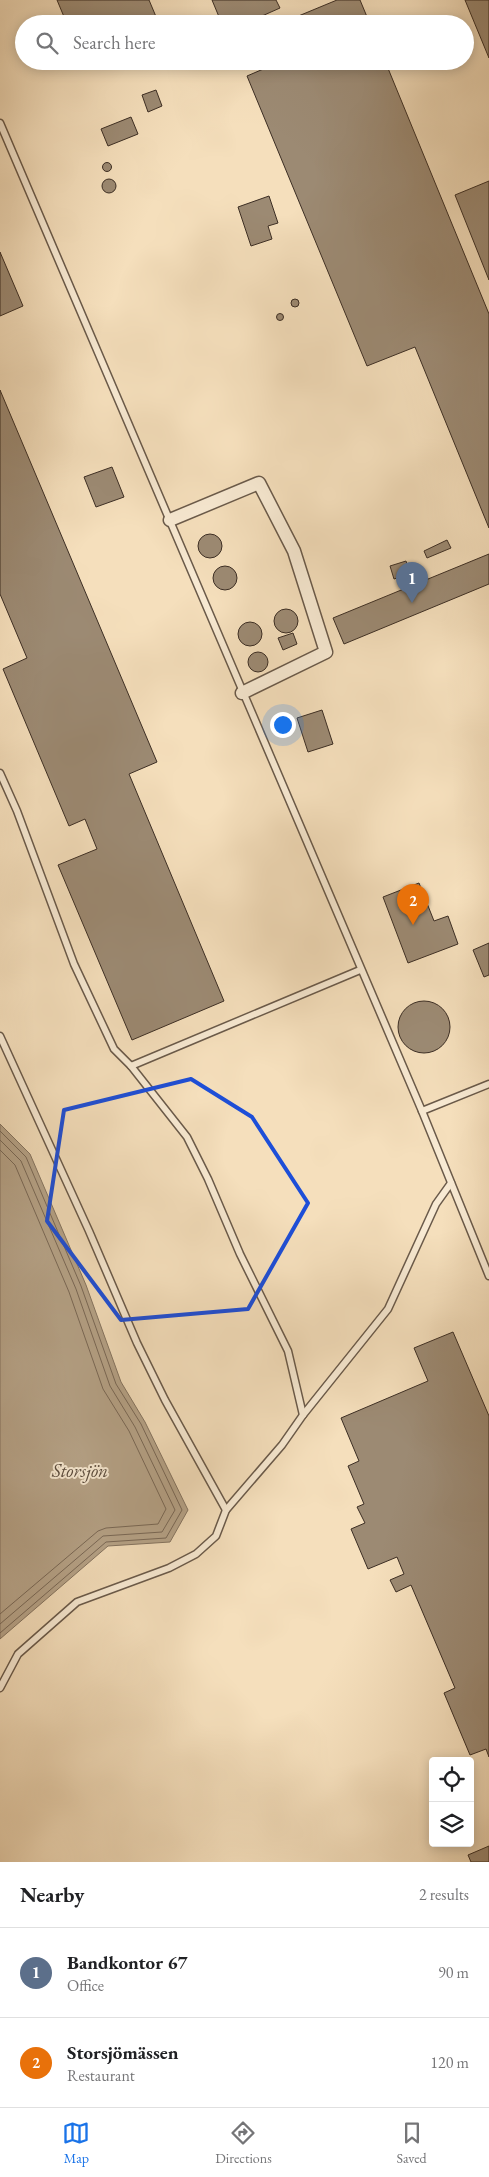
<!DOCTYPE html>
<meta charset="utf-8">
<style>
:root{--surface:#fff;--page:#f6f6f6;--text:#202124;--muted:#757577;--line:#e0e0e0;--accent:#1a73e8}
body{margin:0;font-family:"EB Garamond",serif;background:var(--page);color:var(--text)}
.controls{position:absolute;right:15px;bottom:15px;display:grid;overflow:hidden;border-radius:5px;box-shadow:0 2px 12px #0003}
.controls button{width:45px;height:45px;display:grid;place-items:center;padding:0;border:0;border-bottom:1px solid var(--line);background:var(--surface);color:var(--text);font:25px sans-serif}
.you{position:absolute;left:282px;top:724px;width:18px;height:18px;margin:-12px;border:4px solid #fff;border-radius:50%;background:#1a73e8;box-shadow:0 0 0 8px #1a73e833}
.badge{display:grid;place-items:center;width:32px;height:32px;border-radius:50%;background:var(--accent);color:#fff;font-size:16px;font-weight:700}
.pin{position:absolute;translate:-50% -41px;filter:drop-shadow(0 1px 2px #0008)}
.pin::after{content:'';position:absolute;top:26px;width:18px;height:15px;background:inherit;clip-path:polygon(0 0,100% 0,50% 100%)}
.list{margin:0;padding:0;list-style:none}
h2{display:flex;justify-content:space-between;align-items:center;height:65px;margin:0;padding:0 20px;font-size:21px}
h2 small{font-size:16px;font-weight:400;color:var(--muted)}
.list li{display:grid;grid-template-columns:32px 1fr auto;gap:15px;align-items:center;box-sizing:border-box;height:90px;padding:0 20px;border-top:1px solid var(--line)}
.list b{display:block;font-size:19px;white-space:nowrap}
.list p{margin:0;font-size:16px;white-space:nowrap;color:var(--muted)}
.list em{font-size:16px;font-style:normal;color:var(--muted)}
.icon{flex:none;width:28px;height:28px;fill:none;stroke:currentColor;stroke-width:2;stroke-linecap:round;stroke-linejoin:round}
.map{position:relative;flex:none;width:489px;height:1862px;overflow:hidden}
.search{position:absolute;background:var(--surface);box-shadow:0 2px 12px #0003;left:15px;right:15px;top:15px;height:55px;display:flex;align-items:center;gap:12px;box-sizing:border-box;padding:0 18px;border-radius:28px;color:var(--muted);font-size:19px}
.sheet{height:245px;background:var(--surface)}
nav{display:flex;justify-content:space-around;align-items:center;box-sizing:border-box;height:70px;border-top:1px solid var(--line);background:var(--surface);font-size:14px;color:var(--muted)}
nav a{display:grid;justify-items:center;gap:2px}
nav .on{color:var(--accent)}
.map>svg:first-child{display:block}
.water{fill:#b6a388;stroke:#857460}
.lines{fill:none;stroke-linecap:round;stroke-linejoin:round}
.shore{stroke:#796856;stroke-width:1}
.building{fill:#9c8a73;stroke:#3c2e24}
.service-casing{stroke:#6a5a4a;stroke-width:9}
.minor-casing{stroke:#6a5a4a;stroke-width:15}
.service{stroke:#f8ead3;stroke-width:6}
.minor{stroke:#f8ead3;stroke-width:12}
.marked{fill:none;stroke:#1d4ed8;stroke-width:4;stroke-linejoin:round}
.labels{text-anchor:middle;stroke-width:4;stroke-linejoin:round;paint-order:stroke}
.water-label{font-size:19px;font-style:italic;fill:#5a4b3d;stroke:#f8ead3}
</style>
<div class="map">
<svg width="489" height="1862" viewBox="0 0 489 1862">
<rect width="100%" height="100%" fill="#f5dfbc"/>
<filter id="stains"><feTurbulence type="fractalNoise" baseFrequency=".004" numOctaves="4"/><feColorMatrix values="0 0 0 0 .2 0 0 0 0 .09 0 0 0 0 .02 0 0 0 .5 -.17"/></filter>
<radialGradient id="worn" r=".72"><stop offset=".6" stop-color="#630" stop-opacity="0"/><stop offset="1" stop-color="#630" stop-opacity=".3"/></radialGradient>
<path class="water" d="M 0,1124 L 30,1154 L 86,1285 L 121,1382 L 145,1422 L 188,1510 L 170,1542 L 108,1546 L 0,1639 Z"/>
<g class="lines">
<g class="shore">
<path d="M 0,1131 L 26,1157 L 81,1286 L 116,1384 L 141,1424 L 182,1510 L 166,1538 L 106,1542 L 0,1633"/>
<path d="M 0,1140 L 21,1161 L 76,1289 L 110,1386 L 135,1427 L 175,1510 L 162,1532 L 103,1536 L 0,1624"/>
<path d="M 0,1150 L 15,1165 L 69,1292 L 103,1389 L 129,1431 L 166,1509 L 158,1524 L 106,1528 L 98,1531 L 0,1614"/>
</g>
</g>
<g class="building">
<path d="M 57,0 L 149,0 L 157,19 L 144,24 L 118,24 L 117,20 L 108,24 L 67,24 Z"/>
<path d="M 212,0 L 276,0 L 280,8 L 244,24 L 222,24 Z"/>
<path d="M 337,0 L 360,0 L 370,24 L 299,24 L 296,17 Z"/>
<path d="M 465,0 L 489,0 L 489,58 Z"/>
<path d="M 185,19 L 186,24 L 171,24 L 171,23 Z"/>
<path d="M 282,61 L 385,61 L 489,314 L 489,528 L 415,347 L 367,366 L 247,76 Z"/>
<path d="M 156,90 L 162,106 L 148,112 L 142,95 Z"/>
<path d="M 131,117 L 138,134 L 108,146 L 101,129 Z"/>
<circle cx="107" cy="167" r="4.5"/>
<circle cx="109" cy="186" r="7"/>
<path d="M 489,181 L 489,280 L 455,195 Z"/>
<path d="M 269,196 L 278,223 L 268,226 L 272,239 L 251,246 L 238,207 Z"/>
<path d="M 0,252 L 23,306 L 0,316 Z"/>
<circle cx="295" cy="303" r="4"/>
<circle cx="280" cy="317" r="3.5"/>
<path d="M 0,390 L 157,762 L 129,774 L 224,1001 L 132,1040 L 58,865 L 97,849 L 85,819 L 69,826 L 3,669 L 27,658 L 0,594 Z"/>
<path d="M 112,467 L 124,497 L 96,507 L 84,477 Z"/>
<circle cx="210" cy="546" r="12"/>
<path d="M 447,540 L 451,548 L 427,558 L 424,551 Z"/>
<path d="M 489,554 L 489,584 L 344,644 L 333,618 Z"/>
<path d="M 406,561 L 410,574 L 394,579 L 390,566 Z"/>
<circle cx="225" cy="578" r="12"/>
<circle cx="286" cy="621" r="12"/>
<circle cx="250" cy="634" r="12"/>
<path d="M 293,633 L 297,644 L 283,650 L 278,638 Z"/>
<circle cx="258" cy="662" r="10"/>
<path d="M 322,710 L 333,744 L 308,752 L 297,718 Z"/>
<path d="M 419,883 L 434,921 L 448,916 L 458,944 L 408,963 L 383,897 Z"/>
<path d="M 489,943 L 489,975 L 484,977 L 473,950 Z"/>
<circle cx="424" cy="1027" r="26"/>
<path d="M 453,1332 L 489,1416 L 489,1757 L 486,1749 L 470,1755 L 444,1693 L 455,1688 L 411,1585 L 396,1592 L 390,1580 L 404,1574 L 397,1557 L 368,1569 L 351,1529 L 365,1523 L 357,1507 L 364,1504 L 348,1466 L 359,1461 L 341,1418 L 428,1381 L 414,1348 Z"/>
<path d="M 489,1846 L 489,1862 L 471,1862 L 468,1855 Z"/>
</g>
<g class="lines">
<g class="service-casing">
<g id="service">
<path d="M 0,123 L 422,1111 L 489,1276"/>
<path d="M 0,773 L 17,811 L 74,964 L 114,1049 L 131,1066 L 360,970"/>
<path d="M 0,1036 L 89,1231 L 137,1343 L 165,1400 L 226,1510"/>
<path d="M 131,1066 L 187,1137 L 208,1179 L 240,1254 L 288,1351 L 303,1415"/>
<path d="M 422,1111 L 489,1084"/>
<path d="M 0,1688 L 18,1654 L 77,1602 L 169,1568 L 196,1554 L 216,1536 L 226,1510 L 282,1445 L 303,1415 L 388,1309 L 436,1204 L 451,1183"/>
</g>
</g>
<g class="minor-casing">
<path id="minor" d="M 170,520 L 259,483 L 294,551 L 326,652 L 242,693"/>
</g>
<use href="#service" class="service"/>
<use href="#minor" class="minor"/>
</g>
<path class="marked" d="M 191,1079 L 252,1117 L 308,1203 L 248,1309 L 121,1320 L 47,1221 L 64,1110 Z"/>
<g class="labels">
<g class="water-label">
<text x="80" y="1477">Storsjön</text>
</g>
</g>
<rect width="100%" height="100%" filter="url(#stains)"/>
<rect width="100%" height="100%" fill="url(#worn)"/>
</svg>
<div class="controls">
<button><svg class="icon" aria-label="locate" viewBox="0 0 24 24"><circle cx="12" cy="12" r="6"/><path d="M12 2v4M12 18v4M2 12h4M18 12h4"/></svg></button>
<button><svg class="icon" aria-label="layers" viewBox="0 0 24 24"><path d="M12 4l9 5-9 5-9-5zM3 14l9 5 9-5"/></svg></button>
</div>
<div class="you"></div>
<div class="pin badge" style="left:412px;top:603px;background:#5c6f8a">1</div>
<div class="pin badge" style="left:413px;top:925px;background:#e8710a">2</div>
<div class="search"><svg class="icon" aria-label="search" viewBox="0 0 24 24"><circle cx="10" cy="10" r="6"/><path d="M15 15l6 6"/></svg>Search here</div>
</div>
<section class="sheet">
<h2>Nearby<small>2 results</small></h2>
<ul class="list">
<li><span class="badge" style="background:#5c6f8a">1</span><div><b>Bandkontor 67</b><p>Office</p></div><em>90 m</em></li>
<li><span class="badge" style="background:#e8710a">2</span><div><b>Storsjömässen</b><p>Restaurant</p></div><em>120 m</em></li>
</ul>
</section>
<nav>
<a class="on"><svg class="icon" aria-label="map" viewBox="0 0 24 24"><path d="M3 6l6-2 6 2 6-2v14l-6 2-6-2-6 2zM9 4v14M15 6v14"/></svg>Map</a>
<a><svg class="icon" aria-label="directions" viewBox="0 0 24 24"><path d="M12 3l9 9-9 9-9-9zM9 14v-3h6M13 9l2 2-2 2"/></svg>Directions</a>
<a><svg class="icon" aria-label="saved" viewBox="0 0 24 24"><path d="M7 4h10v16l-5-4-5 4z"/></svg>Saved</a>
</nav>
